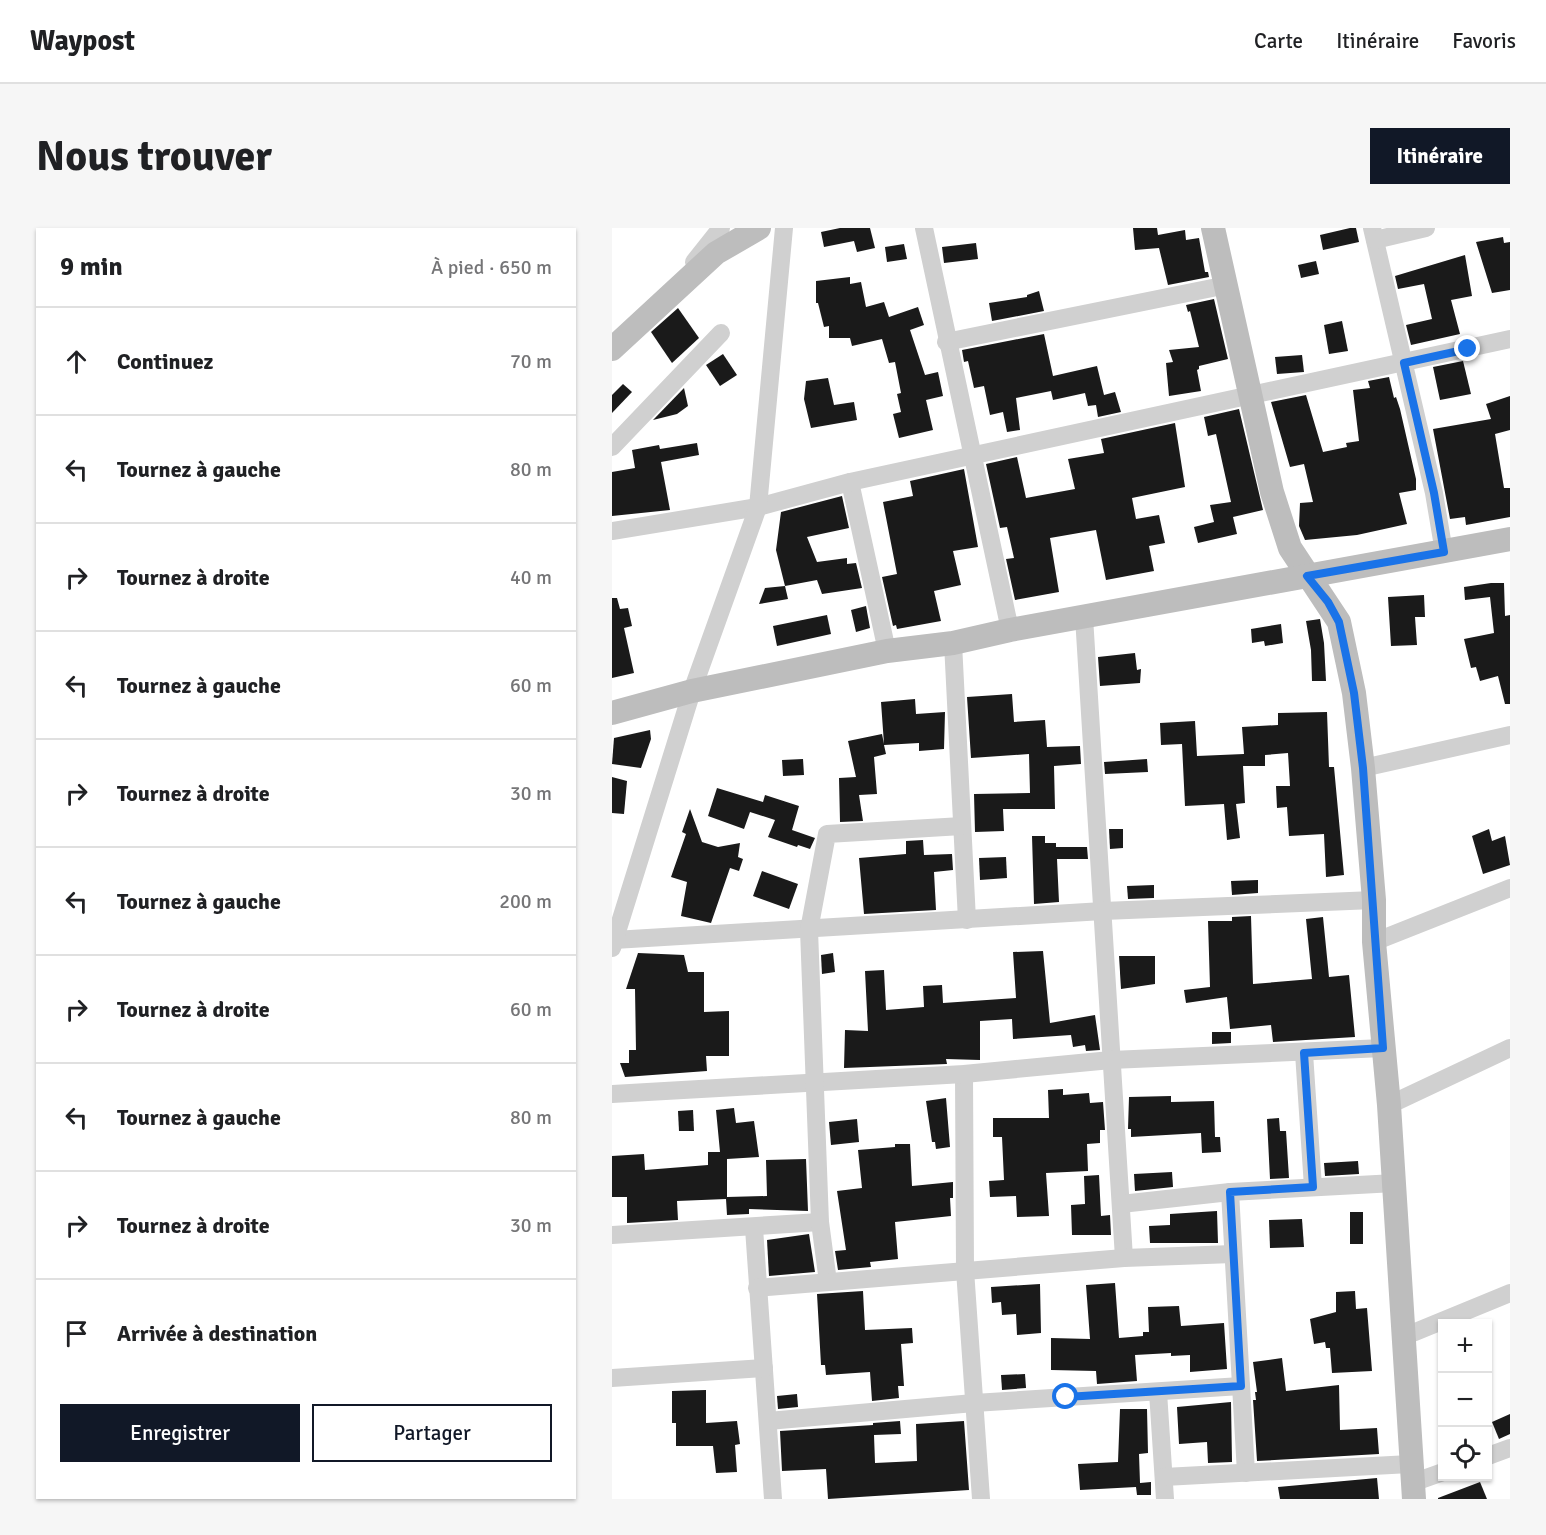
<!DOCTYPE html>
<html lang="fr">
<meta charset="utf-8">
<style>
:root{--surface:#fff;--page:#f6f6f6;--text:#202124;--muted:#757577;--line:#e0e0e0;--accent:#111827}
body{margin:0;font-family:Signika,sans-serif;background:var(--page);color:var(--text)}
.controls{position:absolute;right:18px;bottom:18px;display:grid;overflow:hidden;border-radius:0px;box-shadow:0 2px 4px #0004}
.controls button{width:54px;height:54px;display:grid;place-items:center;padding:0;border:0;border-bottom:2px solid var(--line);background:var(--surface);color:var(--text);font:30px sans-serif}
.stop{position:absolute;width:18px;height:18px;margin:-14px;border:4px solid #1a73e8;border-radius:50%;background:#fff}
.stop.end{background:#1a73e8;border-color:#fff;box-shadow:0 2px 6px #0008}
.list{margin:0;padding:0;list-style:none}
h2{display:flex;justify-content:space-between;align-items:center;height:78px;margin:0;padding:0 24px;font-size:26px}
h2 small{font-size:20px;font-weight:400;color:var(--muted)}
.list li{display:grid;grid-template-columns:39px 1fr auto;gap:18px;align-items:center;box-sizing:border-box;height:108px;padding:0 24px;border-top:2px solid var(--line)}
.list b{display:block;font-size:22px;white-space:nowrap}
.list em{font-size:20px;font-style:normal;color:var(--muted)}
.actions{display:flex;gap:12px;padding:18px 24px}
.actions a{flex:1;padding:14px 0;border:2px solid var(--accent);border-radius:0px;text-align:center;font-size:21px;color:var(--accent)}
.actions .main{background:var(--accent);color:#fff}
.icon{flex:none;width:33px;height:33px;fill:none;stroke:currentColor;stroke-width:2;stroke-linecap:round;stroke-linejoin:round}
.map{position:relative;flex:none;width:898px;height:1271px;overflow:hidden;border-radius:0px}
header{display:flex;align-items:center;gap:36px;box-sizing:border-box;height:84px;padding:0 30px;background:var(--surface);border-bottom:2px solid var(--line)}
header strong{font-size:28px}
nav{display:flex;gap:33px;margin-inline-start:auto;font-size:21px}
.intro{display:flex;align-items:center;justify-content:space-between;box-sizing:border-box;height:144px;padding:0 36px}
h1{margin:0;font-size:42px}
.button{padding:15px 27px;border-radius:0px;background:var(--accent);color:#fff;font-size:21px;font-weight:700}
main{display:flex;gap:36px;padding:0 36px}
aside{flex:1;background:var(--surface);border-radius:0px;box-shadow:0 2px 4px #0004}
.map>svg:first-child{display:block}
.building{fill:#1a1a1a}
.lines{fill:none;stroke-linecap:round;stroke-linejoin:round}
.street{stroke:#d0d0d0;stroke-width:18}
.secondary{stroke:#bdbdbd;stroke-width:24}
.route{stroke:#1a73e8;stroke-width:8}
</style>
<header>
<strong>Waypost</strong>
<nav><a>Carte</a><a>Itinéraire</a><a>Favoris</a></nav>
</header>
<div class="intro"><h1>Nous trouver</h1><a class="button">Itinéraire</a></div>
<main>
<aside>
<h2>9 min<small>À pied · 650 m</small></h2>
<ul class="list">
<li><svg class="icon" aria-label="ahead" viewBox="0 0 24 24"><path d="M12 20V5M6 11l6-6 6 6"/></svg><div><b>Continuez</b></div><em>70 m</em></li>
<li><svg class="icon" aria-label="left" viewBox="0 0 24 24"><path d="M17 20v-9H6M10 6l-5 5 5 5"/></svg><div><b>Tournez à gauche</b></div><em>80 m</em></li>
<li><svg class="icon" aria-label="right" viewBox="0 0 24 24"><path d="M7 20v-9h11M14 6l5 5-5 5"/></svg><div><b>Tournez à droite</b></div><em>40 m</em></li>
<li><svg class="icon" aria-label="left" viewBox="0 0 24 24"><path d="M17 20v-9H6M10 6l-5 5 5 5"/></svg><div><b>Tournez à gauche</b></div><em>60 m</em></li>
<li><svg class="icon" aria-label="right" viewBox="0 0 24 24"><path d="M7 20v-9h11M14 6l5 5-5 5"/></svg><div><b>Tournez à droite</b></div><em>30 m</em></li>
<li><svg class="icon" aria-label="left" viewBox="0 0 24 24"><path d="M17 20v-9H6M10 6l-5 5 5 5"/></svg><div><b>Tournez à gauche</b></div><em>200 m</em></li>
<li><svg class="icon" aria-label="right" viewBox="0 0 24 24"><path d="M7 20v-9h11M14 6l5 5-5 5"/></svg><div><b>Tournez à droite</b></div><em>60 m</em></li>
<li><svg class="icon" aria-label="left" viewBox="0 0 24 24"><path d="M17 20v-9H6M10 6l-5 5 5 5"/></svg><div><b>Tournez à gauche</b></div><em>80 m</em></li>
<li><svg class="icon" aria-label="right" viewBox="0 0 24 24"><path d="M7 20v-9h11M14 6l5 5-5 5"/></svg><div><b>Tournez à droite</b></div><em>30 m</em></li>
<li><svg class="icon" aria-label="arrive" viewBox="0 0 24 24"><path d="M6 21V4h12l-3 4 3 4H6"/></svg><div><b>Arrivée à destination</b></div></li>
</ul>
<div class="actions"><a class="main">Enregistrer</a><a>Partager</a></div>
</aside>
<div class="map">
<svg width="898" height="1271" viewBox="0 0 898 1271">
<rect width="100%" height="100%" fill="#fff"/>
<g class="building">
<path d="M 228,0 L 258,0 L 263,20 L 245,24 L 242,13 L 212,19 L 209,4 Z"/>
<path d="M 521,0 L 545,0 L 546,7 L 573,2 L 574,12 L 587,10 L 593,44 L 596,44 L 597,49 L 556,57 L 547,20 L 523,22 Z"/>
<path d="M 738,0 L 744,0 L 747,14 L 711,22 L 708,7 Z"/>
<path d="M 891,9 L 892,15 L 898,14 L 898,62 L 880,65 L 864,14 Z"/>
<path d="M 364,15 L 366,31 L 332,35 L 330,19 Z"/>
<path d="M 292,16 L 295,31 L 275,34 L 273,19 Z"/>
<path d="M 853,27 L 860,68 L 839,72 L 848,106 L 799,117 L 794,97 L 820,91 L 812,56 L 786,61 L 783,48 Z"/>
<path d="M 704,33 L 707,46 L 689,50 L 686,37 Z"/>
<path d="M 238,49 L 238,56 L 249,54 L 254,79 L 272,74 L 277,89 L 306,79 L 312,97 L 298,102 L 313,147 L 326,144 L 331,168 L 314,172 L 321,202 L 287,210 L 281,186 L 289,184 L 285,166 L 289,165 L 283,134 L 277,135 L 270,111 L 240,118 L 238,110 L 217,110 L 217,98 L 212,99 L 206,75 L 204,75 L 204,53 Z"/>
<path d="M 427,63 L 432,83 L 380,93 L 377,75 L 415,69 L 415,67 Z"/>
<path d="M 602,71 L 616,131 L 587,138 L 587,141 L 585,142 L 589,163 L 557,168 L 554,135 L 561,134 L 557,122 L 587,119 L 578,83 L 576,84 L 574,77 Z"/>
<path d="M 66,80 L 87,110 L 60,135 L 39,104 Z"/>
<path d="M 730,93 L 736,123 L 717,126 L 712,97 Z"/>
<path d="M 432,106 L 441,148 L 485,138 L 492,167 L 503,164 L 509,184 L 486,189 L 484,177 L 476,178 L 473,165 L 441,172 L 439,163 L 404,170 L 408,202 L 395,204 L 391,184 L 378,187 L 372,158 L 362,160 L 356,133 L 352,134 L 350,122 Z"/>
<path d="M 111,126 L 125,147 L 108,158 L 94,137 Z"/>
<path d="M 690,127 L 692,144 L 665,146 L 663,129 Z"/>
<path d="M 851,133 L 859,166 L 828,172 L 821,139 Z"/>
<path d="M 777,149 L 782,170 L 784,169 L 788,181 L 804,251 L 804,262 L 787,265 L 795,296 L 745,307 L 693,312 L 687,298 L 688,275 L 701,274 L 692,236 L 678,239 L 659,174 L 694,167 L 711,224 L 735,219 L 734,215 L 747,213 L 741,162 L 758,160 L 756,153 Z"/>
<path d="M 216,150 L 222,177 L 242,174 L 245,192 L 199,200 L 192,171 L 194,153 Z"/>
<path d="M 11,156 L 20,164 L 0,185 L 0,167 Z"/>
<path d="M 72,160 L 76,178 L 65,186 L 41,192 Z"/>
<path d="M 898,168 L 898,202 L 883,206 L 892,260 L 898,260 L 898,289 L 854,297 L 853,289 L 838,291 L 821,201 L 879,191 L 874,176 Z"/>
<path d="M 627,181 L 651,282 L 621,289 L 625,306 L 586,315 L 582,299 L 602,294 L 598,277 L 619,274 L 604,206 L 596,208 L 592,189 Z"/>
<path d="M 563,195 L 573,259 L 520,270 L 524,291 L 547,287 L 553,315 L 537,318 L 542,343 L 494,352 L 484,302 L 438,310 L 447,364 L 403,372 L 394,331 L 402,330 L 395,299 L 388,300 L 374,236 L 405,229 L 414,270 L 463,261 L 456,231 L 492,225 L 489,211 Z"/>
<path d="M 85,215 L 87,227 L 49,234 L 58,282 L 0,288 L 0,244 L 23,240 L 20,222 L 47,217 L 48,221 Z"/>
<path d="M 352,241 L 366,319 L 341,323 L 349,357 L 322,363 L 329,393 L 285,401 L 284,397 L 281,398 L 270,349 L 285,346 L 271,274 L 301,268 L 298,253 Z"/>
<path d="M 230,268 L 237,300 L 195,309 L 205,334 L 235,330 L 235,336 L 244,335 L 250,360 L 210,366 L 205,352 L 173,358 L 164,322 L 169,284 Z"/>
<path d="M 879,355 L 892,355 L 893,388 L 898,387 L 898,476 L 893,476 L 886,448 L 868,453 L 864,439 L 859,440 L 852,411 L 882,405 L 878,369 L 853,372 L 852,359 Z"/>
<path d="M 173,358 L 176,371 L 147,376 L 153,360 Z"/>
<path d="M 812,367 L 813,389 L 803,389 L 805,417 L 779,418 L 776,369 Z"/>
<path d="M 0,370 L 5,370 L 8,381 L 16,380 L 20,398 L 12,400 L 22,445 L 0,450 Z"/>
<path d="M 254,378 L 258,400 L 244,404 L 239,382 Z"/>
<path d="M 215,387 L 219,406 L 165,418 L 161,398 Z"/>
<path d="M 708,391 L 712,415 L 714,453 L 700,453 L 699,422 L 694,393 Z"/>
<path d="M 669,396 L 671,415 L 653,418 L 652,413 L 640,415 L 639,401 Z"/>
<path d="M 523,425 L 525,442 L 529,441 L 528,455 L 488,458 L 486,429 Z"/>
<path d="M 400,466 L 402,494 L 433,492 L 435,519 L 468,518 L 469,536 L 442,538 L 443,581 L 391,581 L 392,603 L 363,604 L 362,566 L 418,565 L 417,526 L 359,530 L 355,469 Z"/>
<path d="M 303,471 L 304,486 L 333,484 L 332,521 L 307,523 L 307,515 L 272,517 L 274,526 L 262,529 L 265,566 L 247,567 L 251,593 L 228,594 L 227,550 L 244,549 L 236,513 L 270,506 L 272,516 L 269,474 Z"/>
<path d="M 715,484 L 717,539 L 722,539 L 732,647 L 714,649 L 712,606 L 677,608 L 675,579 L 665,580 L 664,558 L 678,558 L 676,525 L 653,527 L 653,538 L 631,538 L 633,575 L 624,576 L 628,610 L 615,612 L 612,576 L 573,578 L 570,516 L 549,517 L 548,495 L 583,493 L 585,528 L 632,526 L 630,499 L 666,497 L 666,485 Z"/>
<path d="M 38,502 L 39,511 L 29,540 L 0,536 L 2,510 Z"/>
<path d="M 191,531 L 192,547 L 171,548 L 170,532 Z"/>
<path d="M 535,531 L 536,544 L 493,546 L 492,534 Z"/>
<path d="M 0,549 L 15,553 L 12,586 L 0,585 Z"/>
<path d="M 105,560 L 151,574 L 153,567 L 187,578 L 180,602 L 203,610 L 198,621 L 186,617 L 185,619 L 156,609 L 163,592 L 138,584 L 132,601 L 96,588 Z"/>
<path d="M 78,581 L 90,614 L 106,619 L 128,615 L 126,629 L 131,631 L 127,643 L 118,640 L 99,695 L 69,688 L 75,654 L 59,649 L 74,606 L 70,604 Z"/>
<path d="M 497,601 L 511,601 L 511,620 L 498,621 Z"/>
<path d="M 877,601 L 880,613 L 893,608 L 898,637 L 871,646 L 860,608 Z"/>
<path d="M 420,608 L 433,608 L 433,615 L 444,615 L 444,619 L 475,619 L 476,631 L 445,631 L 447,674 L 422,676 Z"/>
<path d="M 311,612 L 312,627 L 340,626 L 341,642 L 322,644 L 324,682 L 252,686 L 247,630 L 294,626 L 294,613 Z"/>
<path d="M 394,629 L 395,650 L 368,652 L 367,630 Z"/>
<path d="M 150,643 L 186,656 L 177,681 L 141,668 Z"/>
<path d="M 646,652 L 646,665 L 620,667 L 619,653 Z"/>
<path d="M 542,657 L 542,670 L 516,671 L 515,658 Z"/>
<path d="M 639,688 L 641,756 L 700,751 L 694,691 L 711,689 L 717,749 L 737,747 L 743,809 L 661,814 L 659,797 L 618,801 L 615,769 L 574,775 L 572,762 L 598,759 L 596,693 L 620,693 L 620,689 Z"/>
<path d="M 431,723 L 438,795 L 483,787 L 488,822 L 474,823 L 473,817 L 461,819 L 459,807 L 401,811 L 400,791 L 368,793 L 368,832 L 334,831 L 335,836 L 232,840 L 233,802 L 256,803 L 253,743 L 272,742 L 274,782 L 312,779 L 311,758 L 330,757 L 331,775 L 404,770 L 401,724 Z"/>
<path d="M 26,725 L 72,727 L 76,744 L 92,744 L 92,784 L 117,783 L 117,828 L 94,828 L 95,843 L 13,849 L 8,835 L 17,835 L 17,822 L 24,822 L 23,761 L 14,761 Z"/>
<path d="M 221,725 L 223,744 L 210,746 L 209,727 Z"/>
<path d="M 507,728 L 543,728 L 543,756 L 509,761 Z"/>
<path d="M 600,804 L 619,804 L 619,815 L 600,816 Z"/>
<path d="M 451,861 L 451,867 L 477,865 L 478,875 L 491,874 L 493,902 L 488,902 L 488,915 L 475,916 L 476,943 L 434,945 L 437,988 L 405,989 L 404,968 L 378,969 L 377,953 L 392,952 L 390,909 L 381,909 L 381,890 L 437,890 L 436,862 Z"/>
<path d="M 559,868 L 559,874 L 602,873 L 603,909 L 608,909 L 609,924 L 590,925 L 589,905 L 519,909 L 519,901 L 516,901 L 517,869 Z"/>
<path d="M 334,870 L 338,919 L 324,921 L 323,914 L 320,914 L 314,873 Z"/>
<path d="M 122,880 L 124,895 L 142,893 L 147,929 L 115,931 L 115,969 L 155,968 L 154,932 L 194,931 L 196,983 L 137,981 L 137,986 L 115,987 L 114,971 L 65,973 L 66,992 L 15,995 L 15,969 L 0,969 L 0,928 L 32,926 L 33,942 L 96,937 L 96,924 L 108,924 L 104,882 Z"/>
<path d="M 81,882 L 82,903 L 67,903 L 66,883 Z"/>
<path d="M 667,890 L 668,903 L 674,903 L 677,950 L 658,951 L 655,891 Z"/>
<path d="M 245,891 L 247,914 L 219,917 L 217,894 Z"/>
<path d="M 283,916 L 298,916 L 300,958 L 341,954 L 341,970 L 338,970 L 339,988 L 283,994 L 286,1031 L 258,1034 L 259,1039 L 226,1042 L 223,1023 L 234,1022 L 225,963 L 250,960 L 246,922 L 283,919 Z"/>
<path d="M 746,933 L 747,946 L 713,948 L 712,935 Z"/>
<path d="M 560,944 L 561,959 L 523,963 L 522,946 Z"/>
<path d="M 487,947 L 489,988 L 498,987 L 499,1007 L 460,1007 L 459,977 L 473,976 L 472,948 Z"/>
<path d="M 605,983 L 606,1015 L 538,1015 L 537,998 L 558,997 L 558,986 Z"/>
<rect x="738" y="984" width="13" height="32"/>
<path d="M 690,991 L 692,1019 L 658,1020 L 657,992 Z"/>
<path d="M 197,1006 L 203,1044 L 157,1048 L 155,1012 Z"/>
<path d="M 503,1055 L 507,1110 L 531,1108 L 531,1104 L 537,1104 L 536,1079 L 567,1078 L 569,1098 L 612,1095 L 615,1141 L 578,1144 L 578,1127 L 559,1128 L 559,1125 L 523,1127 L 525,1153 L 485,1156 L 484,1143 L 439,1142 L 439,1110 L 478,1111 L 474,1057 Z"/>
<path d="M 428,1056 L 429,1105 L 405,1107 L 404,1086 L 390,1087 L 389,1074 L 380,1075 L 379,1059 Z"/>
<path d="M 251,1063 L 253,1102 L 300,1100 L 301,1115 L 289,1116 L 292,1158 L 286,1158 L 287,1170 L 260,1173 L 258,1144 L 214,1147 L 213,1137 L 209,1137 L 205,1066 Z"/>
<path d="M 743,1063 L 744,1081 L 755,1080 L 760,1143 L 720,1145 L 718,1120 L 714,1120 L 713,1114 L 702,1116 L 698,1091 L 724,1084 L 724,1064 Z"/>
<path d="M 670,1130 L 674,1163 L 727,1157 L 728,1202 L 765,1200 L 767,1226 L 645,1233 L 641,1172 L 644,1172 L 643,1164 L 645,1164 L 641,1134 Z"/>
<path d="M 413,1146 L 414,1160 L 390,1162 L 389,1147 Z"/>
<path d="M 94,1162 L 94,1195 L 125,1193 L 128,1216 L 123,1217 L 125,1244 L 104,1245 L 101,1218 L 64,1218 L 64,1195 L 60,1195 L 60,1163 Z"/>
<path d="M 185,1166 L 186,1179 L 166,1181 L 165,1168 Z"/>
<path d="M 619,1174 L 620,1234 L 596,1235 L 595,1214 L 567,1216 L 565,1179 Z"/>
<path d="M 508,1181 L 535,1181 L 536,1225 L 527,1226 L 528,1255 L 539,1254 L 539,1267 L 525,1267 L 524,1259 L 468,1262 L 466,1236 L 506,1234 Z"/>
<path d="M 898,1186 L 898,1206 L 887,1211 L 880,1194 Z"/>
<path d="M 288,1193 L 289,1206 L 262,1207 L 263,1235 L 305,1233 L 304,1196 L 352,1193 L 357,1262 L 216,1271 L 214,1241 L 170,1243 L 168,1203 L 261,1197 L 261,1195 Z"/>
<path d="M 765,1250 L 767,1271 L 668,1271 L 666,1259 Z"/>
<path d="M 868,1254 L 875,1271 L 826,1271 L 826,1270 Z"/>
</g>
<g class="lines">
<g class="street">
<path d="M 312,0 L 398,402"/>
<path d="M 760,0 L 822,265 L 832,324"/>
<path d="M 763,12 L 814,0"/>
<path d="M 82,34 L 109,0"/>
<path d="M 334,114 L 615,57"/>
<path d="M 0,219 L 109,105"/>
<path d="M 238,254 L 275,423"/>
<path d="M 0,303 L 146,279 L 238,254 L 898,111"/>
<path d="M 472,389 L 512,1030"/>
<path d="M 341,415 L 355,692"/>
<path d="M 751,540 L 898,507"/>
<path d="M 2,712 L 491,683 L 762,672"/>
<path d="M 762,714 L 898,660"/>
<path d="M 0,720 L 80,463 L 146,279 L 172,0"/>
<path d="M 692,825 L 701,959"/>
<path d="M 352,846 L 353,1042 L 369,1271"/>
<path d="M 0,866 L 352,846 L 499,832 L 771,820"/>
<path d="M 777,877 L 898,820"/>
<path d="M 618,964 L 634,1245"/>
<path d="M 509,976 L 618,964 L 783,955"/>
<path d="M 142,1000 L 161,1271"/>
<path d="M 0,1007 L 208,994"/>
<path d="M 216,1054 L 208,994 L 197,702 L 215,606 L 350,598"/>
<path d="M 145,1060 L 512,1030 L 621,1026"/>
<path d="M 791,1109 L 898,1065"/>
<path d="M 0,1150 L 152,1140"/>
<path d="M 546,1164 L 553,1271"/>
<path d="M 156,1193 L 362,1175 L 629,1158"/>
<path d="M 876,1228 L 898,1220"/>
<path d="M 552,1249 L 798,1236"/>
<path d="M 800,1255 L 831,1244"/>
</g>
<g class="secondary">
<path d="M 601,0 L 660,264 L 678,320 L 727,394 L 742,465 L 751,540 L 762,672 L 762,714 L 777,877 L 802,1271"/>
<path d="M 0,121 L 104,25 L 147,0"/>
<path d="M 0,485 L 80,463 L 275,423 L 341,415 L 398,402 L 898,311"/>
</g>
</g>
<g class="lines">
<path class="route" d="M 454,1169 L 629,1158 L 618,964 L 701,959 L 692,825 L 771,820 L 751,540 L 742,465 L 727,394 L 716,374 L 695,348 L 832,324 L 822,265 L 792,135 L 856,121"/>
</g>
</svg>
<div class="controls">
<button>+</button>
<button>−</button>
<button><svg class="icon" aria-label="locate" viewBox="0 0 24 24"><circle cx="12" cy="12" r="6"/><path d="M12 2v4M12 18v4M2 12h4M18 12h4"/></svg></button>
</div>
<div class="stop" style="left:454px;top:1169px"></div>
<div class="stop end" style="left:856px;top:121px"></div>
</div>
</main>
